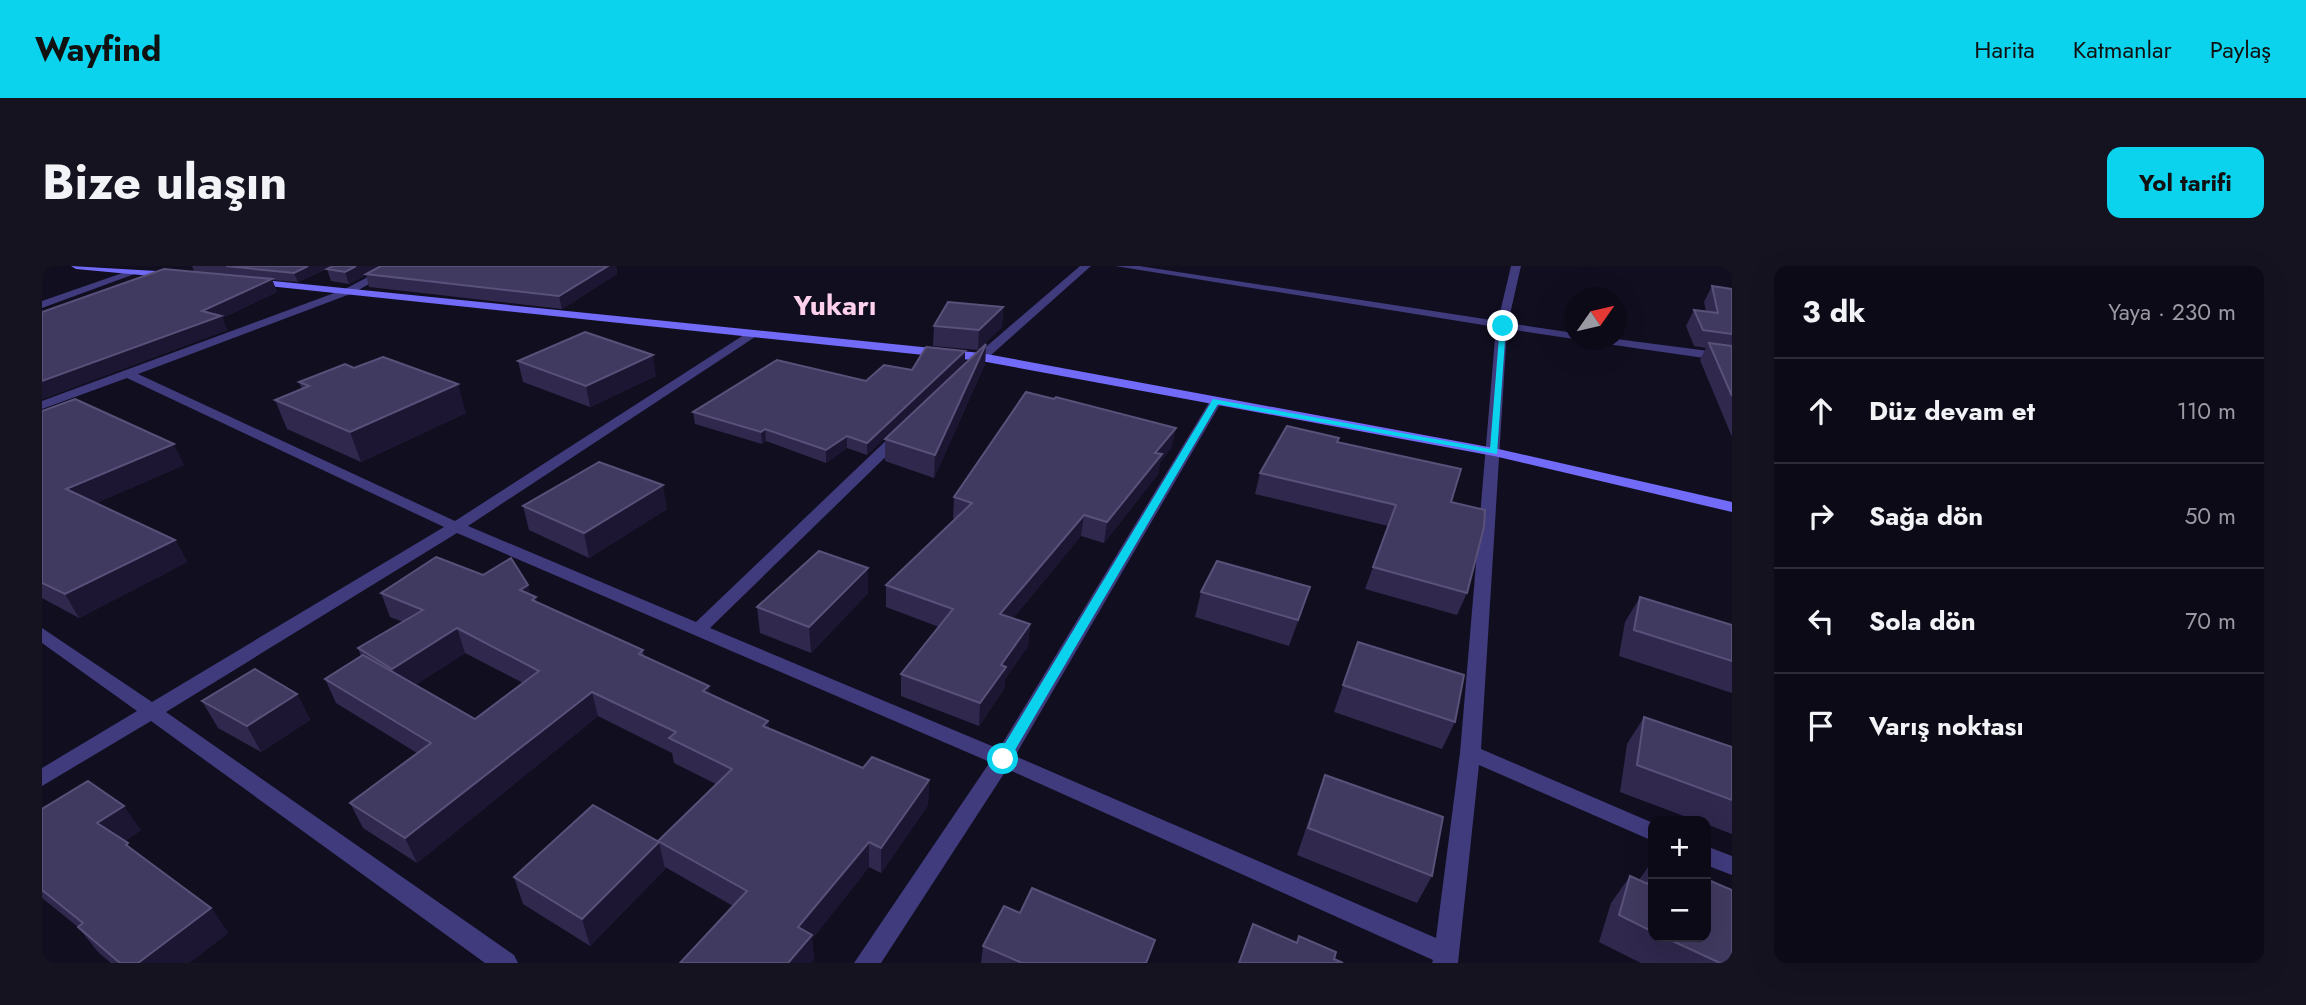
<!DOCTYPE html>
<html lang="tr">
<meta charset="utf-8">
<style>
:root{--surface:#0d0a18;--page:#161321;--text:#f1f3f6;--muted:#9a9aa2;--line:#2d2b37;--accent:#0bd3ed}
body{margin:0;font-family:Jost,sans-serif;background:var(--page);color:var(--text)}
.controls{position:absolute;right:21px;bottom:21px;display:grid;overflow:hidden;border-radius:14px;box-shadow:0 7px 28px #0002}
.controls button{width:63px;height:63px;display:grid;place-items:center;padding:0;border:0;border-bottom:2px solid var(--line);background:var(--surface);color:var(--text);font:35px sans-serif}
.compass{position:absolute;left:1522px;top:21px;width:63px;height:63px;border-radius:50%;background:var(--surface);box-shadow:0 7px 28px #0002;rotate:56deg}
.stop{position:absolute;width:21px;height:21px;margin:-16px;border:5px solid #0bd3ed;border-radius:50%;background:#fff}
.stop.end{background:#0bd3ed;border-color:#fff;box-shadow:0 2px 7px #0008}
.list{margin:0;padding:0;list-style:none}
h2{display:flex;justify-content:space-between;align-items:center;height:91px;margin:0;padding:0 28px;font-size:30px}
h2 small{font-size:23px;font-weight:400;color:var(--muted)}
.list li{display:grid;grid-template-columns:46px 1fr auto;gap:21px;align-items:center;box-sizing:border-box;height:105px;padding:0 28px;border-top:2px solid var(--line)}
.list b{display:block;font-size:26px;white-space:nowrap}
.list em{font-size:23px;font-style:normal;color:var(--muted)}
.icon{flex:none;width:38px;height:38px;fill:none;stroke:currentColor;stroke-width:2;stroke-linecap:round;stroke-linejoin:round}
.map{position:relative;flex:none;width:1690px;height:697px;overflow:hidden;border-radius:14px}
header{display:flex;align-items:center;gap:42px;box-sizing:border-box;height:98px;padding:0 35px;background:var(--accent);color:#111}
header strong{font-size:33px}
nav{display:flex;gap:38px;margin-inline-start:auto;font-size:24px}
.intro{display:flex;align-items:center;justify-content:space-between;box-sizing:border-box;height:168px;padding:0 42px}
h1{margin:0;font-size:49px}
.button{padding:18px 32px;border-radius:14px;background:var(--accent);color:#111;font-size:24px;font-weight:700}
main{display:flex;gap:42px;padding:0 42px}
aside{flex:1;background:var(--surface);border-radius:14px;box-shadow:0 7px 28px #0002}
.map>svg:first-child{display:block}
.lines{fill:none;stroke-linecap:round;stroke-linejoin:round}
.street{fill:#3f3b7d;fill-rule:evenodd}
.secondary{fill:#716bf8;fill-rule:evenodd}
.wall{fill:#30284d;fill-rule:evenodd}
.shaded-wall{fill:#1c1633}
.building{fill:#413a60;stroke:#595179;stroke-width:2}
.route{fill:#0bd3ed}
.labels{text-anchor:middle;stroke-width:6;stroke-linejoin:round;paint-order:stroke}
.far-district-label{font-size:28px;font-weight:bold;fill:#fdd1ec;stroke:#110e20}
</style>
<header>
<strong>Wayfind</strong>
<nav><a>Harita</a><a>Katmanlar</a><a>Paylaş</a></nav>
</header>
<div class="intro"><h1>Bize ulaşın</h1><a class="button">Yol tarifi</a></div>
<main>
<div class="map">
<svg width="1690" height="697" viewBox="0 0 1690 697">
<rect width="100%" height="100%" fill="#110e20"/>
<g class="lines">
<g class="street">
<path d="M 347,0 L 359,0 L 311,27 L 96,108 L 413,255 L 708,65 L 716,65 L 716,69 L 426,260 L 654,356 L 854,165 L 864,165 L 864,171 L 668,362 L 957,483 L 1168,135 L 1179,132 L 1180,135 L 973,490 L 1394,672 L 1418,487 L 1454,61 L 1073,0 L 1097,0 L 1456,55 L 1469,0 L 1479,0 L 1466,57 L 1532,67 L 1532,73 L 1465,63 L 1439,483 L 1611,557 L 1611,575 L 1437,499 L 1416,697 L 1390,697 L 1391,694 L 965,503 L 839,697 L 812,697 L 948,496 L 415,267 L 124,446 L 472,689 L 476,697 L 443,697 L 109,455 L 0,520 L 0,502 L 95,445 L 0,377 L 0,362 L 110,436 L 402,261 L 85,112 L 0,143 L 0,135 L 303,23 Z"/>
<path d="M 1038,0 L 1049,0 L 931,105 L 923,105 L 923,99 Z"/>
<path d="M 89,4 L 98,6 L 0,42 L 0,35 Z"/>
<path d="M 1574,73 L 1690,88 L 1690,96 L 1558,77 L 1552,74 Z"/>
<path d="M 1664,580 L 1690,590 L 1690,609 L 1664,599 Z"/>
</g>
<g class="secondary">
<path d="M 29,0 L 131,6 L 136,9 L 131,12 L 34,3 Z"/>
<path d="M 211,13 L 939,87 L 1452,182 L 1690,236 L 1690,246 L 1452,190 L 939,95 L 207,18 L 207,14 Z"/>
</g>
</g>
<g class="wall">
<path d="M 150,0 L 291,0 L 256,16 L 230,14 L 235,26 L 180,52 L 185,64 L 0,133 L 0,46 L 152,5 Z"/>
<path d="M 291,0 L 574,0 L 575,8 L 520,43 L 327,21 L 324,9 L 307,18 L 289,15 L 285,3 Z"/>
<path d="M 1670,20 L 1690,23 L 1690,171 L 1658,94 L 1664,82 L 1652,80 L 1644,60 L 1652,44 L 1664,45 L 1662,36 Z"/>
<path d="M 961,41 L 960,61 L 936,84 L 891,80 L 892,60 Z"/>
<path d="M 944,78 L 943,98 L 892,212 L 843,195 L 843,173 Z"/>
<path d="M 476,95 L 614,110 L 548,141 L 481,116 Z"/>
<path d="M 923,96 L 825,189 L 805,182 L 784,197 L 724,175 L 720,178 L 653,158 L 651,146 L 824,115 L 870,104 Z"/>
<path d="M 257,116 L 424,147 L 319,196 L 245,163 L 233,134 L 260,123 Z"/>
<path d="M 0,145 L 142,199 L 54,237 L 133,274 L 145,296 L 37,352 L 0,332 Z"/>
<path d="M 1296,176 L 1409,236 L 1425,327 L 1415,349 L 1323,323 L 1346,260 L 1213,228 L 1218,207 Z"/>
<path d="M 1130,181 L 1118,196 L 1116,208 L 1062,277 L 1039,270 L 971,352 L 988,358 L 986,380 L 963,413 L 962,423 L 937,460 L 859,430 L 859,408 L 897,361 L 844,341 L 844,319 L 913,253 L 911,252 L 912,231 Z"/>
<path d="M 481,240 L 625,243 L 547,292 L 487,264 Z"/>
<path d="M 826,302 L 826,327 L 769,387 L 718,367 L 715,341 Z"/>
<path d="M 1159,326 L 1260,346 L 1247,380 L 1153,351 Z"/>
<path d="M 339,327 L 488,328 L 496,337 L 601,384 L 602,390 L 669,428 L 726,455 L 727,463 L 821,502 L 887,514 L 886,539 L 839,607 L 827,601 L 770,673 L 772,694 L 691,640 L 623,601 L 623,603 L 548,680 L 481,638 L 472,611 L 616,575 L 674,518 L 632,497 L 630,487 L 556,450 L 375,597 L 321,562 L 308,537 L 375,487 L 294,437 L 283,413 L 319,390 L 316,382 L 361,356 L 348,351 ZM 423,387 L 481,417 L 433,453 L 373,419 Z"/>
<path d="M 1598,331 L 1690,359 L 1690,427 L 1577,390 L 1583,356 Z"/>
<path d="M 1316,376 L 1413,456 L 1400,483 L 1292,446 Z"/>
<path d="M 255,428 L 268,454 L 219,486 L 176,462 L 160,435 Z"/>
<path d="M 1602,451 L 1690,481 L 1690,568 L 1664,558 L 1664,555 L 1655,555 L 1578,526 L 1585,478 Z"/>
<path d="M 1283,509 L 1390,610 L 1375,637 L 1255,589 L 1273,536 Z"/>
<path d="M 0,543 L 99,564 L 83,575 L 90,584 L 169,642 L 186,667 L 147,697 L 69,697 L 56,686 L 36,661 L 0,632 Z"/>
<path d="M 1611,594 L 1611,671 L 1664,671 L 1690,697 L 1599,697 L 1557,676 L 1569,637 L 1588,610 L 1597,614 Z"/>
<path d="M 941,680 L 1106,697 L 939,697 Z"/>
</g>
<g class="shaded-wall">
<path d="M 266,0 L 291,0 L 256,16 L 252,7 Z"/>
<path d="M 314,0 L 341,0 L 307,18 L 303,6 Z"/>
<path d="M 566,0 L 574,0 L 575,8 L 520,43 L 517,30 Z"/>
<path d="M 230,13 L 235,26 L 180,52 L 185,64 L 0,133 L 0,115 Z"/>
<path d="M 961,41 L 960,61 L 936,84 L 937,64 Z"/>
<path d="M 944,78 L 943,98 L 892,212 L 893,189 Z"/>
<path d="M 923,85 L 923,96 L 825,189 L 825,177 Z"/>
<path d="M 611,89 L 614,110 L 548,141 L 544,120 Z"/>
<path d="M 416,118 L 424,147 L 319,196 L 308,166 Z"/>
<path d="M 1134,162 L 1130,181 L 1118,196 L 1116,208 L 1062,277 L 1065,256 L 1113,187 Z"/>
<path d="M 723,163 L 724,175 L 720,178 L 719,166 Z"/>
<path d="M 805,170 L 805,182 L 784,197 L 784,184 Z"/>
<path d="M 132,178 L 142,199 L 36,245 L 24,223 Z"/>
<path d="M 621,219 L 625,243 L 547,292 L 542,267 Z"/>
<path d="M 1042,249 L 1039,270 L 956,370 L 958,348 Z"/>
<path d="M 133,274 L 145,296 L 37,352 L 23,328 Z"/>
<path d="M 826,302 L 826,327 L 769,387 L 767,361 Z"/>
<path d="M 486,319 L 490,334 L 494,331 L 501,355 L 478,324 Z"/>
<path d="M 1268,321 L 1260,346 L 1247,380 L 1256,354 Z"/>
<path d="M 988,358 L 986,380 L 963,413 L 962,423 L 937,460 L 938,437 L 959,399 Z"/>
<path d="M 415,362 L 423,387 L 360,427 L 350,403 Z"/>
<path d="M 667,420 L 671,444 L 661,425 Z"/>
<path d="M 550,426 L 556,450 L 375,597 L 363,572 Z"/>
<path d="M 255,428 L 268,454 L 219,486 L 205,460 Z"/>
<path d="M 726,455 L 729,480 L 721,460 Z"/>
<path d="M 887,514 L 886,539 L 839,607 L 839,582 Z"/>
<path d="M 82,540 L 99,564 L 73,582 L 55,557 Z"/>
<path d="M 617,576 L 623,603 L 548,680 L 540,653 Z"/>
<path d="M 827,576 L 827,601 L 770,673 L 772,694 L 769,697 L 746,697 L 756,661 Z"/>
<path d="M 169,642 L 186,667 L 147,697 L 96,697 Z"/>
</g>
<g class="building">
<path d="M 184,0 L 266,0 L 252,7 Z"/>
<path d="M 291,0 L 314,0 L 303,6 L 285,3 Z"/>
<path d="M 339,0 L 566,0 L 517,30 L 324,8 Z"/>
<path d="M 122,3 L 230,13 L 160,45 L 179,50 L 0,115 L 0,46 Z"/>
<path d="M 1670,20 L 1690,23 L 1690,68 L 1661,64 L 1652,44 L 1676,47 Z"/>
<path d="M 906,36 L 961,41 L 937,64 L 892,60 Z"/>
<path d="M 543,66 L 611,89 L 544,120 L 476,95 Z"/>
<path d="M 1667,77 L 1690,80 L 1690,130 Z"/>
<path d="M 944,78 L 893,189 L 843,173 Z"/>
<path d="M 884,81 L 923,85 L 825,177 L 805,170 L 784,184 L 723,163 L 719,166 L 651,146 L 735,94 L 824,115 L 842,99 L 870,104 Z"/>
<path d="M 341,91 L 416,118 L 308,166 L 233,134 L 267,120 L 257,116 L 303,98 L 312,102 Z"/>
<path d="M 984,126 L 1012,133 L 1014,131 L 1134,162 L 1113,187 L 1120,188 L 1065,256 L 1042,249 L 958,348 L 988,358 L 959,399 L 964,401 L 938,437 L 859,408 L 911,343 L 844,319 L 930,237 L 912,231 Z"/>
<path d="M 33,133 L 132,178 L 24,223 L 133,274 L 23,328 L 0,317 L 0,145 Z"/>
<path d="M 1245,160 L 1297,172 L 1295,176 L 1419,203 L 1409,236 L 1443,244 L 1442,261 L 1425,327 L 1331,301 L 1354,239 L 1218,207 Z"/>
<path d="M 557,196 L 621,219 L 542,267 L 481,240 Z"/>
<path d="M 777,285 L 826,302 L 767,361 L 715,341 Z"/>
<path d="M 394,291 L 441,309 L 469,292 L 486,319 L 478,324 L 494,331 L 490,334 L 601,384 L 597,388 L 667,420 L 661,425 L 726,455 L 721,460 L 821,502 L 830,491 L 887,514 L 839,582 L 827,576 L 756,661 L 770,669 L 746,697 L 638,697 L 705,625 L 616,575 L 690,503 L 627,472 L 634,466 L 550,426 L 363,572 L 308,537 L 389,477 L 283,413 L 321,389 L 433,453 L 497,405 L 415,362 L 350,403 L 316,382 L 381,344 L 339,327 Z"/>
<path d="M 1175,295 L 1268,321 L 1256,354 L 1159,326 Z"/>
<path d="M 1598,331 L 1690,359 L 1690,395 L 1592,364 Z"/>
<path d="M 1316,376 L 1422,409 L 1413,456 L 1301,419 Z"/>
<path d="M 213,403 L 255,428 L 205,460 L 160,435 Z"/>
<path d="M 1602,451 L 1690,481 L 1690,534 L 1595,499 Z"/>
<path d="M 1283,509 L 1401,551 L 1390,610 L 1266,562 Z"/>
<path d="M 46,515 L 82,540 L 55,557 L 86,577 L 84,579 L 169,642 L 96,697 L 78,697 L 36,661 L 41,657 L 0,624 L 0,543 Z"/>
<path d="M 551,539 L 617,576 L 540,653 L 472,611 Z"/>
<path d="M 1611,599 L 1611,666 L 1577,649 L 1588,610 L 1606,618 Z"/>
<path d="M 1664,613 L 1690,624 L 1690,697 L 1678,697 L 1622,671 L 1664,671 Z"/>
<path d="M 990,622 L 1113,674 L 1104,697 L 980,697 L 941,680 L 962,640 L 978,647 Z"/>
<path d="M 1211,658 L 1255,677 L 1257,670 L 1294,686 L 1292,693 L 1301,697 L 1197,697 Z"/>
</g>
<path class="route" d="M 1458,58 L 1464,60 L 1455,188 L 1176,138 L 966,496 L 956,496 L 956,489 L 1171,133 L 1448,183 Z"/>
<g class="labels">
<g class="far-district-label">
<text x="793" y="49">Yukarı</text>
</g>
</g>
</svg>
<div class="controls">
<button>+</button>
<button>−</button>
</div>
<svg class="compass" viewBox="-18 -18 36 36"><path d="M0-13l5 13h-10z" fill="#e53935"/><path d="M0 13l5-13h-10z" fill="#9a9aa2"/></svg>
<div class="stop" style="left:961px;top:493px"></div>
<div class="stop end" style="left:1461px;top:60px"></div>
</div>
<aside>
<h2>3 dk<small>Yaya · 230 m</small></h2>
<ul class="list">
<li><svg class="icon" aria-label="ahead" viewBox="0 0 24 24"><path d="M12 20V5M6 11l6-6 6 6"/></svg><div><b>Düz devam et</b></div><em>110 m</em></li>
<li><svg class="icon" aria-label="right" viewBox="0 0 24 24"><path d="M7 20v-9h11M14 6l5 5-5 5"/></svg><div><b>Sağa dön</b></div><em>50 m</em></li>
<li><svg class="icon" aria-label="left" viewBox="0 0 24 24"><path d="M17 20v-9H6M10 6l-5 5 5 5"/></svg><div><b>Sola dön</b></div><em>70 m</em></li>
<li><svg class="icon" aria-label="arrive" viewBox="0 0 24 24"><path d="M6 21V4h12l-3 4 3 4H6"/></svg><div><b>Varış noktası</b></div></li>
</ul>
</aside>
</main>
